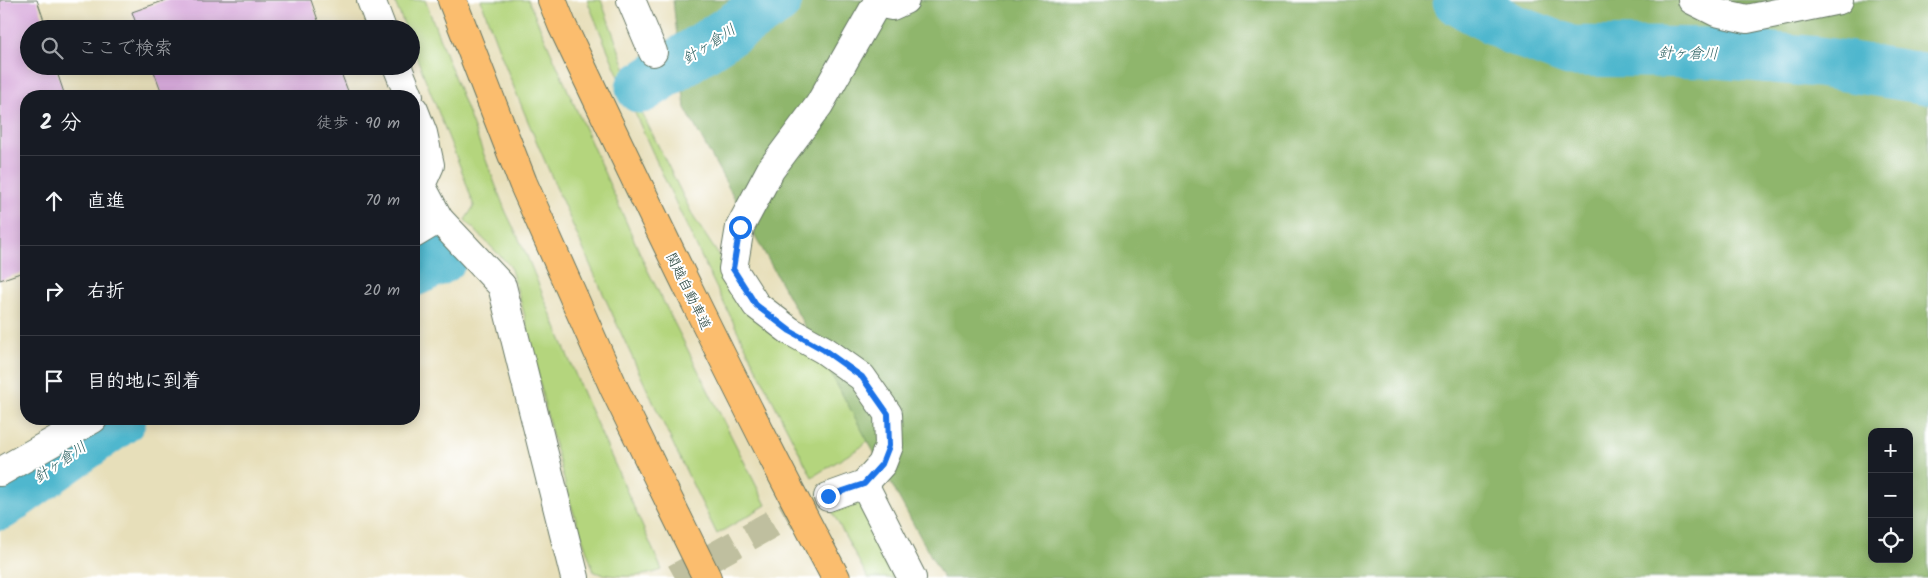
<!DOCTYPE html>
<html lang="ja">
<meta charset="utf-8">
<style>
:root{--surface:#171b24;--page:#242831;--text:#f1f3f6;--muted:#9ea1a6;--line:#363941}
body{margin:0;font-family:Kalam,"Klee One",sans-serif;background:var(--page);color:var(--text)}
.controls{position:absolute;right:15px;bottom:15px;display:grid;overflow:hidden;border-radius:10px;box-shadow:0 2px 12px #0003}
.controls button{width:45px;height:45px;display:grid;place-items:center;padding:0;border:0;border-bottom:1px solid var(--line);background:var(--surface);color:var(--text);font:25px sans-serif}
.stop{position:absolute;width:15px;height:15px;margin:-11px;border:4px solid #1a73e8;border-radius:50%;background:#fff}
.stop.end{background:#1a73e8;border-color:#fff;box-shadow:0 1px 5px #0008}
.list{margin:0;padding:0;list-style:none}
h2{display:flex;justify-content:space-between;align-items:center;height:65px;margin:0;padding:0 20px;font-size:21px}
h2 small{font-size:16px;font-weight:400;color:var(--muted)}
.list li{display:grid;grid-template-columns:32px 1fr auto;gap:15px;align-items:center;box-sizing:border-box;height:90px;padding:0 20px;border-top:1px solid var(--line)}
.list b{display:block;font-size:19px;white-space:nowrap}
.list em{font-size:16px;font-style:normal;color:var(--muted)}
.icon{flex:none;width:28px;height:28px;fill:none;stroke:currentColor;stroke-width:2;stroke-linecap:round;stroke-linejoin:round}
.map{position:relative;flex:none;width:1928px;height:578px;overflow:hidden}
.search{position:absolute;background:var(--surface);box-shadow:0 2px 12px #0003;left:20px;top:20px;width:400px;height:55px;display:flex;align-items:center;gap:12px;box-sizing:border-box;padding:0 18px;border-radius:28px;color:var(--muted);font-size:19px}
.panel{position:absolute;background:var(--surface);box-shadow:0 2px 12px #0003;left:20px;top:90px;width:400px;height:335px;border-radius:20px}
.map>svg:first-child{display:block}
.green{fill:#b4d57d;stroke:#6a8958}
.forest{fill:#8fb66c;stroke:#577a50;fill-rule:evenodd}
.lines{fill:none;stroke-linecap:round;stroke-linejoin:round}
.river{stroke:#50b7ce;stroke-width:51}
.building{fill:#d8aadc}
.minor-tunnel{stroke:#bfbf9f;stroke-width:28;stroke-dasharray:28 14;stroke-linecap:butt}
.minor-casing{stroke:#657663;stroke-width:30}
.motorway-casing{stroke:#657663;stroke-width:30}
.minor{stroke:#fff;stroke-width:28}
.motorway{stroke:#fbbd6e;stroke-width:28}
.route{stroke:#1a73e8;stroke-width:6}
.labels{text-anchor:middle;stroke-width:4;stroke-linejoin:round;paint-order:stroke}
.street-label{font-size:14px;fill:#1f3d34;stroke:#fff}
.water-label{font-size:15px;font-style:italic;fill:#2e6262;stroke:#fff}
</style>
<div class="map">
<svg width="1928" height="578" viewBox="0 0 1928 578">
<rect width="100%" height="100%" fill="#fff"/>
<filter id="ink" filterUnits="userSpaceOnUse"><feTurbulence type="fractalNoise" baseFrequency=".02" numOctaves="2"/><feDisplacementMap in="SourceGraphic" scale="10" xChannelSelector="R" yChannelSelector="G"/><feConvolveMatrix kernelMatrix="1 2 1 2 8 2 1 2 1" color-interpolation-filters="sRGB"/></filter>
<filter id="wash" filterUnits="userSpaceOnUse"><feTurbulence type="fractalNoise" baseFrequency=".0096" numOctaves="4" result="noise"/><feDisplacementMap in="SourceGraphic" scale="20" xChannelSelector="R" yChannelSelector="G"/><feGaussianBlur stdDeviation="1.12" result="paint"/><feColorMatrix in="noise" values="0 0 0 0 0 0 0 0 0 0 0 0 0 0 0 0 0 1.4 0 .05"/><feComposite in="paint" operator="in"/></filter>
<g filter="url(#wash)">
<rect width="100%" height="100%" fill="#e7dfba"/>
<g class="green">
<path d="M 394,0 L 425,0 L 505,210 L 527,256 L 582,391 L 662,570 C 642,578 614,578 594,572 L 569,499 L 547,415 L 524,313 L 510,266 L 465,220 L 474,206 L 463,174 L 411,43 L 411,29 L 406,29 Z"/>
<path d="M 481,0 L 528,0 L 646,267 L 766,505 L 717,534 C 666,431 617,327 571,221 C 539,148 507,75 481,0 Z"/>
<path d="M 587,0 L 601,0 L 640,109 L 694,218 L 753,307 L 823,353 L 879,430 L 861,447 L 812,477 C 731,321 653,163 587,0 Z"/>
<path d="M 863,492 L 907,578 L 868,578 L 828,504 Z"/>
</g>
<path class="forest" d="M 673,0 L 1928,0 L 1928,578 L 943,578 L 685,108 ZM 1872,432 L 1909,432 L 1909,559 L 1872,559 Z"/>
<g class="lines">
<g class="river">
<path d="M 1458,0 L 1514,30 L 1570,51 L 1717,53 L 1819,62 L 1928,79"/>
<path d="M 641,88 L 777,0"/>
<path d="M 414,271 L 442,258"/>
<path d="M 0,505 L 121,419"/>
</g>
</g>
<g id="blocks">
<g class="building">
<path d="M 0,0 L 37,0 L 47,29 L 29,29 L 29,66 L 55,66 L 65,96 L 26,96 L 26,271 L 0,280 Z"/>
<path d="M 166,0 L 311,0 L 321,29 L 138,29 L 132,12 Z"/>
<path d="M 152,66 L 335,66 L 338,74 L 341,73 L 350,96 L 163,96 Z"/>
</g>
</g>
</g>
<g filter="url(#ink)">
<use href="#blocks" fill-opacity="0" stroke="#657663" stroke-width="1"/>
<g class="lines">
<path class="minor-tunnel" d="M 675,578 L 795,511 L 828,497"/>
<g class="minor-casing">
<g id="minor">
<path d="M 371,0 L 382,29"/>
<path d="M 631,0 L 653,52"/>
<path d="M 1692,0 L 1716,12 L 1747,19 L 1839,0"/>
<path d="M 877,3 L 892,6 L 905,0"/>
<path d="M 397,66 L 409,96"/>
<path d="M 414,110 L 423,133 L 430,165 L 421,185 L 439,219 L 502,286 L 575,578"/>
<path d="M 414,234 L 439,219"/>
<path d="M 0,472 L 93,419"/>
<path d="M 864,484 L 912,578"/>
<path d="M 828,497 L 864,484 L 882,464 L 889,446 L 888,414 L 862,377 L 824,350 L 790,331 L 756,305 L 733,269 L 740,227 L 771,169 L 819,105 L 877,3"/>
</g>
</g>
<g class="motorway-casing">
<g id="motorway">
<path d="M 452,0 L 523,183 L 614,388 L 707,578"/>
<path d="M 552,0 L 562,25 C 650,211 739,396 836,578"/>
</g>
</g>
<use href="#minor" class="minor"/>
<use href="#motorway" class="motorway"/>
</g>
</g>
<g class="lines" filter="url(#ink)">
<path class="route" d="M 740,227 L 733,269 L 756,305 L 790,331 L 824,350 L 862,377 L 888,414 L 889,446 L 882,464 L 864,484 L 828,496"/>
</g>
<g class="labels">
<g class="street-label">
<text transform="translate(689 291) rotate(64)" y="5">関越自動車道</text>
</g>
<g class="water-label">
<text transform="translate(709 44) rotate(-33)" y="5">針ヶ倉川</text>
<text transform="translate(1688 53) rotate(1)" y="5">針ヶ倉川</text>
<text transform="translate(60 462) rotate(-35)" y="5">針ヶ倉川</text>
</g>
</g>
</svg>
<div class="controls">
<button>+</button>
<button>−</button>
<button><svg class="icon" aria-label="locate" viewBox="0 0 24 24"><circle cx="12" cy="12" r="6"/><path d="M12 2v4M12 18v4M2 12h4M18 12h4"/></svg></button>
</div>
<div class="stop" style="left:740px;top:227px"></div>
<div class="stop end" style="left:828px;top:496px"></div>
<div class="search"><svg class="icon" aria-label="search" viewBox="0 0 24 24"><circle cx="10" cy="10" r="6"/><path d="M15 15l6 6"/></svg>ここで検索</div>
<section class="panel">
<h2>2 分<small>徒歩 · 90 m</small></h2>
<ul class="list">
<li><svg class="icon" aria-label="ahead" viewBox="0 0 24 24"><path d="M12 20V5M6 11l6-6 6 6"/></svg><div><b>直進</b></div><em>70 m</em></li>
<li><svg class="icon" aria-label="right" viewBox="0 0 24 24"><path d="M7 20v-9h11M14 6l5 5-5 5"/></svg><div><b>右折</b></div><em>20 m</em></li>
<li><svg class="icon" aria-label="arrive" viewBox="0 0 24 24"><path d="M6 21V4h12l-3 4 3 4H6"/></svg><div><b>目的地に到着</b></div></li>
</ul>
</section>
</div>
